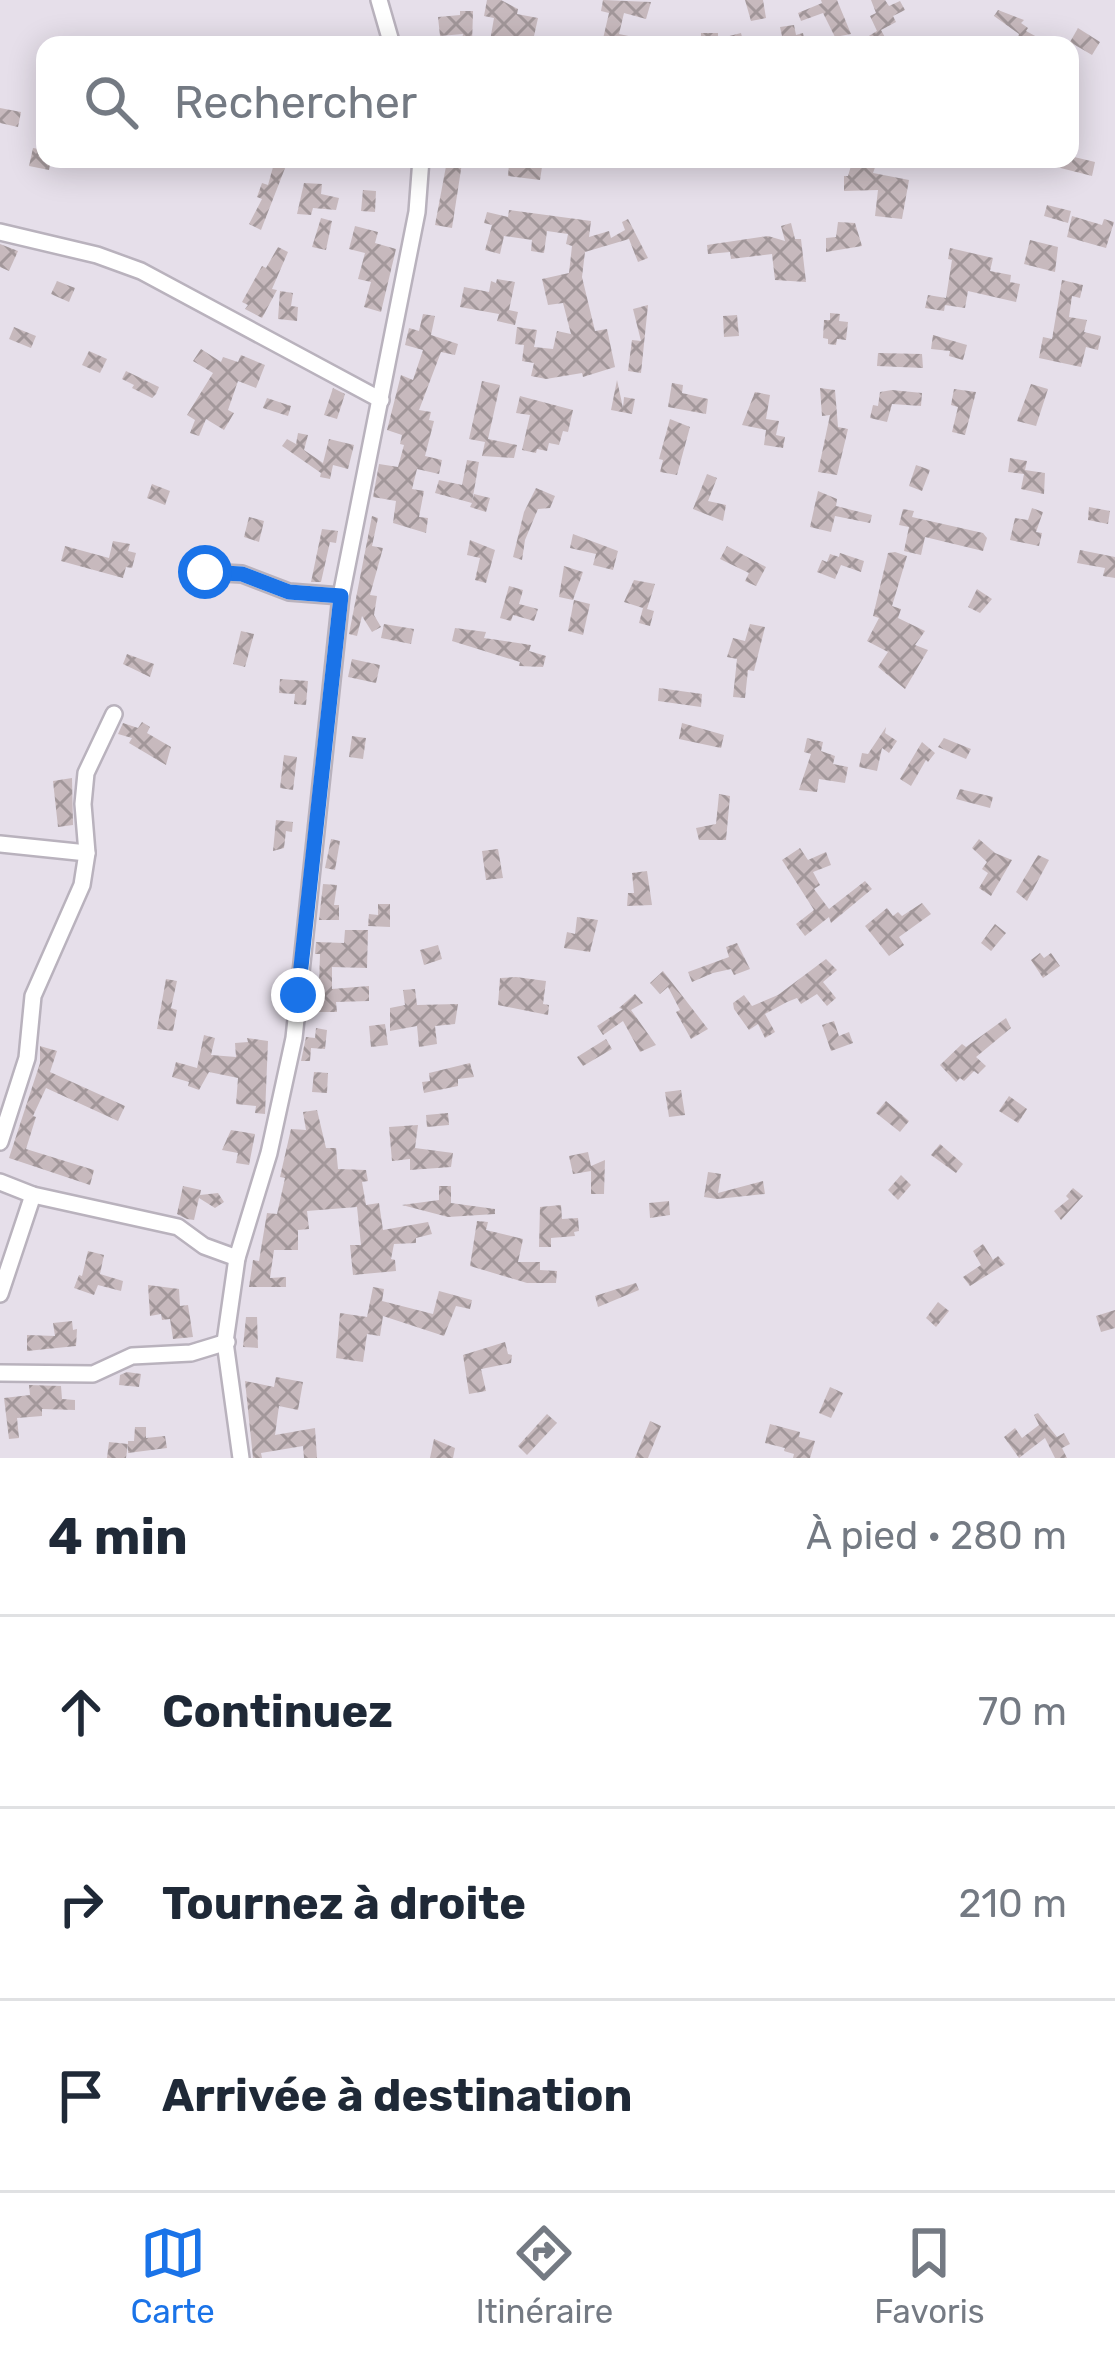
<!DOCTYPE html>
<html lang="fr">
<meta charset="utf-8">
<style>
:root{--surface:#fff;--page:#f6f6f7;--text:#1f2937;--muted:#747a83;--line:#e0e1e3;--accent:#1a73e8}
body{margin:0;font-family:Rubik,sans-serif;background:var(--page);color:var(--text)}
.stop{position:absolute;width:36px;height:36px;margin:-27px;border:9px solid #1a73e8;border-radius:50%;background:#fff}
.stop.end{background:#1a73e8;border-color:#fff;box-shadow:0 3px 12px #0008}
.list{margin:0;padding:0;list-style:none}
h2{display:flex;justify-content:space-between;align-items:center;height:156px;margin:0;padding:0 48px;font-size:51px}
h2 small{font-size:39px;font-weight:400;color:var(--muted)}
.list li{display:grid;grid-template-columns:78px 1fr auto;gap:36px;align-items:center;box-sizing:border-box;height:192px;padding:0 48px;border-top:3px solid var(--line)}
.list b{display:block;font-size:45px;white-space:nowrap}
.list em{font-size:39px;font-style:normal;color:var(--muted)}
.icon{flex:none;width:66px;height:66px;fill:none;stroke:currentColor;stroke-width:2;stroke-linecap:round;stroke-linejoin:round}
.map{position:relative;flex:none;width:1115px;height:1458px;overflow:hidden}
.search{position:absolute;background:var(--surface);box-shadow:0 6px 30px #0003;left:36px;right:36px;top:36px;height:132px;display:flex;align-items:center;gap:30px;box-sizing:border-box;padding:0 42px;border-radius:24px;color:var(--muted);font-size:45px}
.sheet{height:732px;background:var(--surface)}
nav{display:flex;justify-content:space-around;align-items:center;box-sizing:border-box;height:168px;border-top:3px solid var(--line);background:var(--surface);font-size:33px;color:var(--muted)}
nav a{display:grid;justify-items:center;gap:6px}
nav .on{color:var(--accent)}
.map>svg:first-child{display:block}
.building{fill:url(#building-cross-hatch)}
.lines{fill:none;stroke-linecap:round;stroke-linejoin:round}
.minor-casing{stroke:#b9b2bd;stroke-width:20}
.minor{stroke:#fff;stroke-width:15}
.route{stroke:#1a73e8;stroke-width:15}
</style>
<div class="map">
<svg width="1115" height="1458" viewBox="0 0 1115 1458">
<defs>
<pattern id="building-cross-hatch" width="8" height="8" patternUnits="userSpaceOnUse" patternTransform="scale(3)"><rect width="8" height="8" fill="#c7b9bd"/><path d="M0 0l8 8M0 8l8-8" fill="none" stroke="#a2979a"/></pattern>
</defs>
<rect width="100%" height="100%" fill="#e6dfea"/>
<g class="building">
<path d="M 487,0 L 501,0 L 518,9 L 517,14 L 538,18 L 532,45 L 490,41 L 494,18 L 484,16 Z"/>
<path d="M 603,0 L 651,2 L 646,19 L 624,13 L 619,34 L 652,41 L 651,45 L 602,43 L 609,13 L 601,11 Z"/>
<path d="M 745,0 L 763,0 L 766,18 L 751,21 Z"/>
<path d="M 821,0 L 837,0 L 851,34 L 835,37 L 823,13 L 801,21 L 798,13 L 822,3 Z"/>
<path d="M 871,0 L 885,0 L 889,6 L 900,1 L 905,10 L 893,16 L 896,22 L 881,30 L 887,41 L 879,45 L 854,45 L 877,31 L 870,16 L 876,13 Z"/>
<path d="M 998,10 L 1024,20 L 1021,23 L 1028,28 L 1026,31 L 1037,37 L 1033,45 L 1016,45 L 1019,34 L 994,16 Z"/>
<path d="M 460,11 L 473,11 L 472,45 L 461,45 L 463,34 L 440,36 L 438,17 L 460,15 Z"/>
<path d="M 794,25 L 796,35 L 803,33 L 805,43 L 784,45 L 780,27 Z"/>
<path d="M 1078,28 L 1100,42 L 1092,55 L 1070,42 Z"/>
<path d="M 701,33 L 718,33 L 718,39 L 741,33 L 744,45 L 701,45 Z"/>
<path d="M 0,108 L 21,112 L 18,127 L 0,123 Z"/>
<path d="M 33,148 L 45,150 L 45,159 L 51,159 L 49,170 L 29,166 Z"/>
<path d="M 1070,156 L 1095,162 L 1092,176 L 1041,163 L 1041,159 L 1070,159 Z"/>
<path d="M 520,159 L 530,159 L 529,165 L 542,167 L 540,180 L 508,176 L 509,164 L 519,166 Z"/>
<path d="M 853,159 L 878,159 L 873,173 L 909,180 L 902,219 L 875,216 L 878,190 L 844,191 L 844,176 L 848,176 Z"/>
<path d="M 275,160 L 287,163 L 261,230 L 249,224 L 262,199 L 257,197 L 262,183 L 268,185 Z"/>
<path d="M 447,161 L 462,163 L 452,228 L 435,225 Z"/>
<path d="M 304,183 L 322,184 L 321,194 L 339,198 L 336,210 L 313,208 L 311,215 L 297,214 Z"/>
<path d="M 363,190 L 376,191 L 375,212 L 361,211 Z"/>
<path d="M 1047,205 L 1071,211 L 1068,223 L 1044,216 Z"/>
<path d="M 509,210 L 591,221 L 589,237 L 609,231 L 611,238 L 625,230 L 622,222 L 628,219 L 648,258 L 638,262 L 629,239 L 585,252 L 582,277 L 595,331 L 607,329 L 615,367 L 583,377 L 582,373 L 546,379 L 531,376 L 534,363 L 522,361 L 524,345 L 515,344 L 517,327 L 537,330 L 534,347 L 553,349 L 557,331 L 571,334 L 563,303 L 548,305 L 542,279 L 569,273 L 572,246 L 566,244 L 568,234 L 547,231 L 544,253 L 531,251 L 532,240 L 504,236 L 500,254 L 485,250 L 492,225 L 484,223 L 487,212 L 508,217 Z"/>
<path d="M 1072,216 L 1102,225 L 1104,219 L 1114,222 L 1106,248 L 1067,237 Z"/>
<path d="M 321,218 L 332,221 L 326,250 L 312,247 Z"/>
<path d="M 838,222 L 855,223 L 862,246 L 826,252 L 826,238 L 836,237 Z"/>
<path d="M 791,223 L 795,239 L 801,239 L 806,282 L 775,280 L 772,254 L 731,259 L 730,252 L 708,254 L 707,245 L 768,236 L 785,241 L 781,226 Z"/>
<path d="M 355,226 L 378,232 L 375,243 L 396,249 L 381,312 L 364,307 L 371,282 L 358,279 L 365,253 L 349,249 Z"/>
<path d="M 1030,240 L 1058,247 L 1055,272 L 1024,264 Z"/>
<path d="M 0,244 L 18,251 L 9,271 L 0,267 Z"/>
<path d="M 278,247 L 288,252 L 272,289 L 277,290 L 262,318 L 245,309 L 248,305 L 242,302 L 262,266 L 266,268 Z"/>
<path d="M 950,248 L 993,258 L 990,271 L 1011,275 L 1010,282 L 1020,284 L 1016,302 L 968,291 L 965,308 L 945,305 L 946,299 L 944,311 L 925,308 L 928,295 L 946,298 L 952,260 L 948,259 Z"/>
<path d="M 497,279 L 515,282 L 509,310 L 518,312 L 515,325 L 497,321 L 499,314 L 460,307 L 464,287 L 489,292 L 491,281 L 496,283 Z"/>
<path d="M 1062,280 L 1083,285 L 1080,298 L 1072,296 L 1069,317 L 1087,320 L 1084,332 L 1101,336 L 1098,350 L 1086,347 L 1081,367 L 1039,358 L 1043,337 L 1052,339 Z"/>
<path d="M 57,281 L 75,288 L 69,302 L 51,294 Z"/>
<path d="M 280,291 L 293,293 L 291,306 L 298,307 L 297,321 L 278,319 Z"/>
<path d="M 648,305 L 641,373 L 628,371 L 632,340 L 641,341 L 633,309 Z"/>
<path d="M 830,313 L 840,314 L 839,321 L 848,322 L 846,340 L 837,339 L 836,345 L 828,344 L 828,339 L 823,338 L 824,320 L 830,320 Z"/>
<path d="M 423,314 L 435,316 L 431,335 L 458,344 L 455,355 L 441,352 L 419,410 L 431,412 L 429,420 L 434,421 L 425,456 L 442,460 L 439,474 L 417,469 L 412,489 L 424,491 L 419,517 L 428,518 L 426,533 L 393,523 L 396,501 L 373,497 L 379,464 L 398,467 L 404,445 L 400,444 L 402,435 L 387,430 L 401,375 L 413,380 L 423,350 L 405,345 L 409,328 L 419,331 Z"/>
<path d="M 737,315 L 739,336 L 724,337 L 723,316 Z"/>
<path d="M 14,327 L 36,336 L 31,348 L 9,339 Z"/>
<path d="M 933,335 L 967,345 L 963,360 L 949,356 L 950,351 L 931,349 Z"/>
<path d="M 201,349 L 221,362 L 223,357 L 238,362 L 241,355 L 265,365 L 256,388 L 238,381 L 228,410 L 234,413 L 224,430 L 206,419 L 199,436 L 190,433 L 195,420 L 187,415 L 213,373 L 193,361 Z"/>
<path d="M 89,351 L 107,359 L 100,373 L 82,365 Z"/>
<path d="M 878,353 L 922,354 L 923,368 L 877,366 Z"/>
<path d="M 126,371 L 159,387 L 156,394 L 152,398 L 132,388 L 134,385 L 122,379 Z"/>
<path d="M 617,380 L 623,408 L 624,397 L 635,399 L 632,414 L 611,410 Z"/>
<path d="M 482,381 L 500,385 L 488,439 L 517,445 L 514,458 L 482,456 L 485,442 L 469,439 Z"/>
<path d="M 672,383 L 683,385 L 682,393 L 708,399 L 706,414 L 668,407 Z"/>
<path d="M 1031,384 L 1048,389 L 1036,426 L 1017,421 Z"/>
<path d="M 333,388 L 345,394 L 337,419 L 324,415 Z"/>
<path d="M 820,388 L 835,390 L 838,427 L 848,429 L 837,475 L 818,472 L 830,415 L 822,416 Z"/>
<path d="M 954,389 L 976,392 L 965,435 L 952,432 L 958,407 L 951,405 Z"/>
<path d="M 892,390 L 922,393 L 921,406 L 892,404 L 887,422 L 870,418 L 873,405 L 878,406 L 880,392 Z"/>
<path d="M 755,392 L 770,395 L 766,419 L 779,421 L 776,435 L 785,437 L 783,448 L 764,445 L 766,430 L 742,425 Z"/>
<path d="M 520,396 L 573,410 L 568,432 L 563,431 L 559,445 L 549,443 L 547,451 L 537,449 L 536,453 L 522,450 L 530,415 L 516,413 Z"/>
<path d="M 267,398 L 291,406 L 288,416 L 263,408 Z"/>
<path d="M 670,419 L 690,427 L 677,475 L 660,472 L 663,460 L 659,459 Z"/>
<path d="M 298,433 L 308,435 L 304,450 L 323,463 L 329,439 L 354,445 L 348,469 L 333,465 L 330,479 L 320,477 L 321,473 L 282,446 L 287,439 L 296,444 Z"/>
<path d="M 1010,458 L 1027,461 L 1025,470 L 1045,473 L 1044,494 L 1021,489 L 1024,474 L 1008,472 Z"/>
<path d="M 467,460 L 479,462 L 472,502 L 474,494 L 490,498 L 486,512 L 470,507 L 472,503 L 435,493 L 439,480 L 462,485 Z"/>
<path d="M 916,465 L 930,470 L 922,491 L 909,486 Z"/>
<path d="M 707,474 L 717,478 L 708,501 L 726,505 L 723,521 L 693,509 Z"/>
<path d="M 152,484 L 170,491 L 165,505 L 147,498 Z"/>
<path d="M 536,488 L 555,496 L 550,508 L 538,509 L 525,540 L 522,560 L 513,557 L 524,512 Z"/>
<path d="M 818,491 L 837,499 L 836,506 L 872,515 L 870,523 L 835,516 L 831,532 L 810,527 Z"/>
<path d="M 1089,507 L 1110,511 L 1108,524 L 1088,520 Z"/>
<path d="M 1032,508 L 1043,512 L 1036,532 L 1042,533 L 1039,546 L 1010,540 L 1015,518 L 1028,520 Z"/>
<path d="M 903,509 L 914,511 L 912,517 L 983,533 L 987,538 L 983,551 L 925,537 L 921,555 L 904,551 L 909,527 L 899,525 Z"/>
<path d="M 372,516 L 378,518 L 372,546 L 383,548 L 370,595 L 377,596 L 374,615 L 381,627 L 372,632 L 362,616 L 357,636 L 349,634 Z"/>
<path d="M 249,517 L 264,521 L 259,542 L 244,537 Z"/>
<path d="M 322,529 L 338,531 L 336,543 L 330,542 L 321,582 L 311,582 Z"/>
<path d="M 573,534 L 618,551 L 613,570 L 593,565 L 596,554 L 570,548 Z"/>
<path d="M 470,540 L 495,550 L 486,583 L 475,580 L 480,558 L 467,555 Z"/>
<path d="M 113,541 L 130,544 L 128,551 L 136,553 L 132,568 L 126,567 L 123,578 L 61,561 L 65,546 L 109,558 Z"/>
<path d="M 727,546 L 766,567 L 756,586 L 745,581 L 749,573 L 720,559 Z"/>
<path d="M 1080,550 L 1115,557 L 1115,578 L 1103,576 L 1105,568 L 1077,563 Z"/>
<path d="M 895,552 L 907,556 L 892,606 L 901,609 L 898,618 L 925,631 L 915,645 L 928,650 L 905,689 L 878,667 L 888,652 L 867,641 L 879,618 L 873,616 L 888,553 Z"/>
<path d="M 840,553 L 864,561 L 861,572 L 841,565 L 835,579 L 817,572 L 822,560 L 827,562 L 830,554 L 839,557 Z"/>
<path d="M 564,566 L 583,572 L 573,600 L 559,597 Z"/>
<path d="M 634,580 L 655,584 L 647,609 L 654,611 L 650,626 L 639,623 L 643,608 L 646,609 L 624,602 Z"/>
<path d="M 509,586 L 523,590 L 519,604 L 538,609 L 534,621 L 513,615 L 511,621 L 500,618 Z"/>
<path d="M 977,589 L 992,599 L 980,613 L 968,607 Z"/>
<path d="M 574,600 L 590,604 L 583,635 L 568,631 Z"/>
<path d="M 384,624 L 414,629 L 411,644 L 381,638 Z"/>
<path d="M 750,624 L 765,627 L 754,671 L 748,670 L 745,698 L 733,697 L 737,659 L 727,657 L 733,638 L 745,641 Z"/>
<path d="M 455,628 L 486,632 L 484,638 L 531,645 L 529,651 L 546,656 L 543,667 L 519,666 L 520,662 L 452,641 Z"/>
<path d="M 241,631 L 254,634 L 245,667 L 233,664 Z"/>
<path d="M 127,654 L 154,664 L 150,677 L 123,664 Z"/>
<path d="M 352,659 L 380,665 L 376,683 L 348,677 Z"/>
<path d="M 280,679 L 308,681 L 306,705 L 294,704 L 295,694 L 279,693 Z"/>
<path d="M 659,688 L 702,694 L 701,707 L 658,701 Z"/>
<path d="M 142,722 L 150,727 L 147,733 L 171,747 L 166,765 L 129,743 L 132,738 L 118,734 L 123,723 L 138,728 Z"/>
<path d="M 682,723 L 724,735 L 721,748 L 679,739 Z"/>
<path d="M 886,727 L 885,733 L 897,741 L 889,753 L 882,748 L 877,771 L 859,767 L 862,753 L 868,754 Z"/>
<path d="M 352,736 L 366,738 L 363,759 L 349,757 Z"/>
<path d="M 807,738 L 823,742 L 821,751 L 835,756 L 833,764 L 848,767 L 845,783 L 819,779 L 817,792 L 799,790 L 811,754 L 804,752 Z"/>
<path d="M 944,738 L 971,749 L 966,759 L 938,747 Z"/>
<path d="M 922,742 L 935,753 L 928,762 L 926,760 L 911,786 L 900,779 Z"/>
<path d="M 284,755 L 297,757 L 293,790 L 280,788 Z"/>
<path d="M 72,778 L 73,825 L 58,827 L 53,781 Z"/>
<path d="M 960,789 L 993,797 L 990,808 L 956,799 Z"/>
<path d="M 719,794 L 730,796 L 726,840 L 699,840 L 696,828 L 716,824 Z"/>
<path d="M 276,820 L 293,822 L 292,832 L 286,831 L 284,848 L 273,851 Z"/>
<path d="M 331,839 L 340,841 L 335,870 L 325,868 Z"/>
<path d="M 979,839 L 995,853 L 1012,860 L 991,896 L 979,888 L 988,873 L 982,869 L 987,862 L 972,848 Z"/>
<path d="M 800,848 L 808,860 L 826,852 L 831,865 L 813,872 L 820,885 L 814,889 L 829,909 L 865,881 L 872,889 L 831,923 L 829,917 L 805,936 L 796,924 L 814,910 L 782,860 Z"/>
<path d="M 498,849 L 503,878 L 486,880 L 482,851 Z"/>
<path d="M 1038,855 L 1049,860 L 1027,901 L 1016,892 Z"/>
<path d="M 647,871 L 652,905 L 627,906 L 628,893 L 634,893 L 632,873 Z"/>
<path d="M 323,884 L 337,885 L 334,905 L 339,905 L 339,920 L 319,920 Z"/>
<path d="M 922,903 L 931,914 L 899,937 L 904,945 L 889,956 L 865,926 L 887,908 L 893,916 L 898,912 L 902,916 Z"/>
<path d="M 378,904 L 390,904 L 390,927 L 368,926 L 369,914 L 378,915 Z"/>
<path d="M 577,917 L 598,920 L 590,952 L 564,948 L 567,932 L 575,934 Z"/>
<path d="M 995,924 L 1006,933 L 991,951 L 981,943 Z"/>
<path d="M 345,930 L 368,930 L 367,968 L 332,967 L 332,989 L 369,986 L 369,1001 L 336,1002 L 337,1012 L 318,1012 L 320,954 L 315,954 L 316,942 L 344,943 Z"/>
<path d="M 737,943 L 750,969 L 734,975 L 731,969 L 713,973 L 692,982 L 688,972 L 729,957 L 726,947 Z"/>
<path d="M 438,945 L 442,959 L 424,965 L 420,950 Z"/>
<path d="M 1040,953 L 1044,958 L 1051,953 L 1060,966 L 1043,978 L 1031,960 Z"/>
<path d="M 826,959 L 837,970 L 823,982 L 836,998 L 827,1006 L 817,994 L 801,1004 L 797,998 L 787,1002 L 765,1014 L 775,1032 L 765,1038 L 758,1024 L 749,1030 L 734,1009 L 733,1003 L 744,995 L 752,1006 L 778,995 Z"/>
<path d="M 663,971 L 708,1029 L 691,1039 L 676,1012 L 680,1010 L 668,987 L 660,994 L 650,983 Z"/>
<path d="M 516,977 L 546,981 L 543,1004 L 549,1005 L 548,1015 L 498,1005 L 500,978 Z"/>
<path d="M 166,979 L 177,981 L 171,1008 L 177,1010 L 173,1031 L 157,1029 Z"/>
<path d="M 415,989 L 417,1005 L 458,1004 L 455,1024 L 435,1026 L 437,1044 L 419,1047 L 417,1026 L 390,1031 L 390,1008 L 405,1005 L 403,990 Z"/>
<path d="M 635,994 L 643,1003 L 631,1010 L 656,1045 L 640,1052 L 623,1021 L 603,1035 L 597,1026 L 623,1009 L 619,1008 Z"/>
<path d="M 1006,1018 L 1011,1028 L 976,1057 L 986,1066 L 978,1074 L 974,1071 L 964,1081 L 960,1078 L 956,1082 L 940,1065 L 962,1044 L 966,1047 Z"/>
<path d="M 834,1021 L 839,1036 L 849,1032 L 853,1043 L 831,1051 L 822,1025 Z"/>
<path d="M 385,1024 L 388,1045 L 371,1047 L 369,1026 Z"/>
<path d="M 316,1028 L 327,1030 L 325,1049 L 311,1048 L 310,1061 L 301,1061 L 306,1037 L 315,1038 Z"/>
<path d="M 204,1035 L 215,1038 L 211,1055 L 236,1057 L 235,1043 L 248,1042 L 247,1038 L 268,1041 L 265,1114 L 255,1113 L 256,1106 L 236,1104 L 238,1078 L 209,1072 L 199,1090 L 188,1086 L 189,1082 L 172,1077 L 176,1062 L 197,1068 Z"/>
<path d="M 606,1039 L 612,1049 L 583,1066 L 577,1057 Z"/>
<path d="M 40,1046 L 57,1051 L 50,1072 L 125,1106 L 118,1121 L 46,1088 L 33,1116 L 36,1117 L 26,1149 L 94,1170 L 90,1185 L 9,1158 L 40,1063 Z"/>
<path d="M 470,1063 L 474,1077 L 458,1079 L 458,1086 L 424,1093 L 422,1082 L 430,1081 L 429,1073 Z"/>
<path d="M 314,1072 L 328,1073 L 327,1093 L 312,1092 Z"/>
<path d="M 681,1090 L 685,1115 L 669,1117 L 665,1092 Z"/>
<path d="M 1009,1096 L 1027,1109 L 1018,1123 L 999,1111 Z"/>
<path d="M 886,1101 L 909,1121 L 900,1132 L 876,1113 Z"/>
<path d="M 317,1110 L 326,1148 L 336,1148 L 338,1169 L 366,1170 L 368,1181 L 362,1182 L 366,1205 L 379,1203 L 383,1230 L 428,1222 L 432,1234 L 416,1238 L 416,1243 L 394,1244 L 391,1259 L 395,1260 L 396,1271 L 353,1275 L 350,1245 L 361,1245 L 357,1207 L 307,1211 L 309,1229 L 298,1230 L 298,1250 L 274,1250 L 270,1278 L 286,1277 L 286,1287 L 249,1287 L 253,1260 L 259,1261 L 267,1213 L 277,1214 L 285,1178 L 280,1177 L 291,1129 L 306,1130 L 303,1112 Z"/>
<path d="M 448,1113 L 449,1125 L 427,1127 L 426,1115 Z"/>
<path d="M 418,1125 L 415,1148 L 453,1153 L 451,1167 L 410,1170 L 410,1159 L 392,1161 L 389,1127 Z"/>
<path d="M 231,1130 L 255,1134 L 249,1165 L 236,1163 L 238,1153 L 222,1150 Z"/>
<path d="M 940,1144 L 963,1164 L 956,1173 L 931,1155 Z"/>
<path d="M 588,1152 L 591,1166 L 605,1160 L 604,1194 L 591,1194 L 591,1171 L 573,1174 L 569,1156 Z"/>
<path d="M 708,1172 L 721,1174 L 718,1193 L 763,1181 L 765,1194 L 717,1199 L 704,1197 Z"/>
<path d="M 901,1175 L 911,1185 L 898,1200 L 888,1190 Z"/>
<path d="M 183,1186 L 201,1190 L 200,1195 L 218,1193 L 224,1202 L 215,1208 L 199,1198 L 194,1220 L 187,1219 L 177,1214 Z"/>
<path d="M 439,1186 L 451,1186 L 451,1203 L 495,1209 L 495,1214 L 448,1217 L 402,1205 L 439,1200 Z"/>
<path d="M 1073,1188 L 1083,1196 L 1061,1220 L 1054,1211 L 1069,1199 L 1066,1196 Z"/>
<path d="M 669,1201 L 670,1215 L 650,1218 L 649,1203 Z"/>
<path d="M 561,1205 L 562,1219 L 578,1218 L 579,1231 L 574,1232 L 575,1236 L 551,1238 L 551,1247 L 539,1247 L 540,1207 Z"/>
<path d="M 477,1221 L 488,1222 L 486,1230 L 523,1239 L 518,1262 L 540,1262 L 540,1270 L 557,1271 L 556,1283 L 527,1283 L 470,1266 Z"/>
<path d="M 983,1244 L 993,1260 L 998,1256 L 1005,1264 L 970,1286 L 963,1277 L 981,1265 L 973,1251 Z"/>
<path d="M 88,1251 L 104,1255 L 100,1274 L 123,1281 L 121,1291 L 98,1285 L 94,1295 L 74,1288 L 79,1275 L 82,1276 Z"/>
<path d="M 636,1283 L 639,1290 L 598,1307 L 595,1296 Z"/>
<path d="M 148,1285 L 179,1289 L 180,1306 L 188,1305 L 193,1337 L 173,1339 L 170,1319 L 162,1320 L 161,1314 L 150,1316 Z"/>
<path d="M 373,1287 L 384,1289 L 382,1301 L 433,1314 L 439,1291 L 472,1300 L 470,1309 L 456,1306 L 444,1336 L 383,1316 L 380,1336 L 367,1334 L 363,1362 L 336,1358 L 340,1313 L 367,1317 Z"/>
<path d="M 938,1302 L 949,1311 L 936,1327 L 926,1318 Z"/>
<path d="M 1115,1310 L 1115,1328 L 1101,1332 L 1096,1316 Z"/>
<path d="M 246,1317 L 257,1317 L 258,1348 L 243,1347 Z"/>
<path d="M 72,1321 L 73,1330 L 77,1329 L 76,1346 L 27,1351 L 27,1335 L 55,1336 L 53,1323 Z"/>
<path d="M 505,1342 L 508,1354 L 512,1355 L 511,1363 L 481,1369 L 486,1391 L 469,1394 L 463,1355 Z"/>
<path d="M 127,1372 L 141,1374 L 139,1387 L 119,1385 L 120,1375 Z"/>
<path d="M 276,1377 L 303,1382 L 298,1410 L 279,1406 L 275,1435 L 315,1428 L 317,1458 L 304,1458 L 303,1446 L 261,1453 L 262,1458 L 253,1458 L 245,1381 L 274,1387 Z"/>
<path d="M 29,1385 L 61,1386 L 62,1399 L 75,1400 L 75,1410 L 42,1409 L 42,1416 L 17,1418 L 19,1438 L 9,1439 L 4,1398 L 30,1395 Z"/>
<path d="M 830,1387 L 843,1393 L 831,1418 L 819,1413 Z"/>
<path d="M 1038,1413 L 1057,1437 L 1064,1433 L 1070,1444 L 1062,1448 L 1067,1458 L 1055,1458 L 1045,1438 L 1019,1458 L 1004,1437 L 1015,1428 L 1022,1438 L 1039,1425 L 1034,1415 Z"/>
<path d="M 547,1414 L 557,1423 L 527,1455 L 518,1446 Z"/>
<path d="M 650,1421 L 661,1426 L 648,1458 L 635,1458 Z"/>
<path d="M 770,1424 L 800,1432 L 799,1437 L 815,1441 L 810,1458 L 793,1458 L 794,1454 L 784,1451 L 785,1448 L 765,1443 Z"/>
<path d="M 135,1427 L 146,1427 L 146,1438 L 165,1436 L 167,1448 L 128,1453 L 128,1444 L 126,1458 L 107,1458 L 109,1442 L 128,1444 L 128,1441 L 134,1441 Z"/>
<path d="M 434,1439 L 455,1448 L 453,1458 L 430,1458 Z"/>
</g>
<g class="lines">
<g class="minor-casing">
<g id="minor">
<path d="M 379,0 L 392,45"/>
<path d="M 0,232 L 97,255 L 141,271 L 381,400"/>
<path d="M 205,572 L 242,574 L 289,592 L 341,596"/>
<path d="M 0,844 L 87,853"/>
<path d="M 0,1142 L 27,1058 L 33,996 L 82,885 L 87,853 L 83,804 L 86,773 L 114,714"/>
<path d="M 0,1182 L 33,1195 L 178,1227 L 204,1246 L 237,1258"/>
<path d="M 0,1294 L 33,1195"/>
<path d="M 0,1373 L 93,1374 L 132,1356 L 191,1353 L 227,1342"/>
<path d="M 241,1458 L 225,1342 L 237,1258 L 269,1153 L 294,1038 L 341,596 L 417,212 L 421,159"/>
</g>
</g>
<use href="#minor" class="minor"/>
</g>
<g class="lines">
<path class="route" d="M 205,572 L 242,574 L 289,592 L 341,596 L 298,995"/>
</g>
</svg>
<div class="stop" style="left:205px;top:572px"></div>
<div class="stop end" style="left:298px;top:995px"></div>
<div class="search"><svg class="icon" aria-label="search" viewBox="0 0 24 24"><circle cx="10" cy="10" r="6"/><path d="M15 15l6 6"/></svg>Rechercher</div>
</div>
<section class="sheet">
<h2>4 min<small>À pied · 280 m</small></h2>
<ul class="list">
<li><svg class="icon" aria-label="ahead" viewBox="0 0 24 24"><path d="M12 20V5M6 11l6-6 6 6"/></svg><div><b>Continuez</b></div><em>70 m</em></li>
<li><svg class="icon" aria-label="right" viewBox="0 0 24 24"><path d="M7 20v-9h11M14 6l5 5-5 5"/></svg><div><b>Tournez à droite</b></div><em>210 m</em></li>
<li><svg class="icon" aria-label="arrive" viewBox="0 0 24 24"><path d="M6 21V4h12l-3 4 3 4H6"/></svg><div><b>Arrivée à destination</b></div></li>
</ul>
</section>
<nav>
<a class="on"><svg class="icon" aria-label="map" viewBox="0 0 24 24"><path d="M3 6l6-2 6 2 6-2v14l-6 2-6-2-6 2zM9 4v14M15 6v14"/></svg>Carte</a>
<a><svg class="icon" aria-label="directions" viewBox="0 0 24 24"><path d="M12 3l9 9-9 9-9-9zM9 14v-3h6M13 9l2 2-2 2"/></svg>Itinéraire</a>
<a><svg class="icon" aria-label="saved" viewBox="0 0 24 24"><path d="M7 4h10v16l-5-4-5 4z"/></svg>Favoris</a>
</nav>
